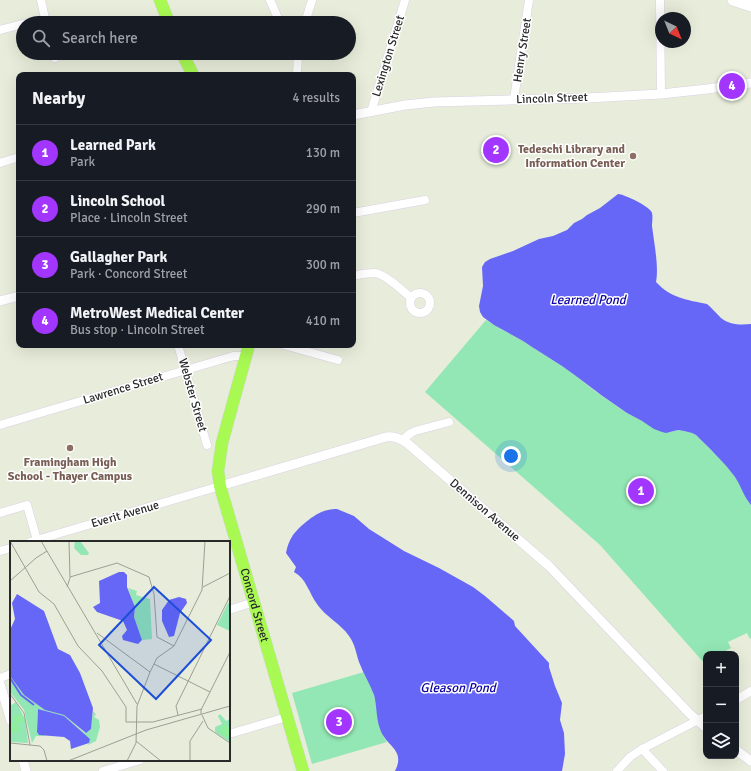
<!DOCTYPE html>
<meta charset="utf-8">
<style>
:root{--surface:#171b24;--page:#20242c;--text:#f1f3f6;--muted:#9ea1a6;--line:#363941;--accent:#a236ff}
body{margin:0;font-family:Signika,sans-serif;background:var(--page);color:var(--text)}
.controls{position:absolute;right:12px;bottom:12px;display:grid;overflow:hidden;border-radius:8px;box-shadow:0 4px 16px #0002}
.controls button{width:36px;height:36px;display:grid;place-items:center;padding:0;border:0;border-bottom:1px solid var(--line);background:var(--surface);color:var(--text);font:20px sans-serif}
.compass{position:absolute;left:655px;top:12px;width:36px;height:36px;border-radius:50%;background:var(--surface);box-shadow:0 4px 16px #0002;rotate:137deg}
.you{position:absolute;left:511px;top:456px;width:14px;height:14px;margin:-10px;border:3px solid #fff;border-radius:50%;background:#1a73e8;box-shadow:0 0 0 6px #1a73e833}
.badge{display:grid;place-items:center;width:26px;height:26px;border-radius:50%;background:var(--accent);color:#fff;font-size:13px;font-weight:700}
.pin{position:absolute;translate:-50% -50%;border:2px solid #fff;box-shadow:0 1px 4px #0006}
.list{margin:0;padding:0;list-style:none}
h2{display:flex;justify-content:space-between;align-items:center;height:52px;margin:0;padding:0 16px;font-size:17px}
h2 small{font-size:13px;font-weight:400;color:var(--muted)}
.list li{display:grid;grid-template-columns:26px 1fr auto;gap:12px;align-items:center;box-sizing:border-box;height:56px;padding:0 16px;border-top:1px solid var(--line)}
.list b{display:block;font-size:15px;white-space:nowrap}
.list p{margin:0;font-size:13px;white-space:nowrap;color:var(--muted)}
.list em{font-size:13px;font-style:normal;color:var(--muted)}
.icon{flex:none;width:22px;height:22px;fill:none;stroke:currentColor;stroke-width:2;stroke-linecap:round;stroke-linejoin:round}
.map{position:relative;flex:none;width:751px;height:771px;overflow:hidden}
.search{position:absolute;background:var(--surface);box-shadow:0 4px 16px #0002;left:16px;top:16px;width:340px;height:44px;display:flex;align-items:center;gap:10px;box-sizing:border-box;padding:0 14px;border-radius:22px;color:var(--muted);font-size:15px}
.panel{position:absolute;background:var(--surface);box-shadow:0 4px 16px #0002;left:16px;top:72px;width:340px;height:276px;border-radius:8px}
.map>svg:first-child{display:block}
.green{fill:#93e7b4}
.water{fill:#6667f6}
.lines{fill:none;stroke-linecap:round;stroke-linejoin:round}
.minor-casing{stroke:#dad0e4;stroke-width:9}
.tertiary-casing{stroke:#dad0e4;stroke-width:10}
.secondary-casing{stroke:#dad0e4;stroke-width:12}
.primary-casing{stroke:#d4d4d4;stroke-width:13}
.minor{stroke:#fff;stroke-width:8}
.tertiary{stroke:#fff;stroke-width:9}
.secondary{stroke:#fff;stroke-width:11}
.primary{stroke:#a8fa53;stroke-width:12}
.education-dot{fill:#8d6e63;stroke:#fff;stroke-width:1.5}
.labels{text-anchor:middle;stroke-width:3;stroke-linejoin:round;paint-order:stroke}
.street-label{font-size:12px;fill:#2a2a2a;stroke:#fff}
.education-label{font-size:12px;font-weight:bold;fill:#785e54;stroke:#fff;text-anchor:end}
.water-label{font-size:13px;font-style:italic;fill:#0f04a3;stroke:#fff}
.inset-river{fill:none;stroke:#6667f6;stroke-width:2}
.inset-road{fill:none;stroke:#9c9f94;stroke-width:1}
.view{fill:#1d4ed8;fill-opacity:0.15;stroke:#1d4ed8;stroke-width:2}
.inset-edge{fill:none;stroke:#2a2a2a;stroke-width:2}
</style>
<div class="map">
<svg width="751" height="771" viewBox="0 0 751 771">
<rect width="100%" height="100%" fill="#e8eddb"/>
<g class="green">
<path d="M 486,320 L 501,329 L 523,341 L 532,347 L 562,366 L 580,379 L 596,392 L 627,413 L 642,421 L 670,432 L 678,430 L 684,431 L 692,433 L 696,435 L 724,463 L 735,476 L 748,501 L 751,505 L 751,638 L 750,639 L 747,633 L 728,642 L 731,648 L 720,654 L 706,654 L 706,661 L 704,663 L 600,545 L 425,392 Z"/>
<path d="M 364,672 C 368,680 372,688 374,696 C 379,713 376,726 387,742 L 312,764 L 292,693 Z"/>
</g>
<g class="water">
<path d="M 618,194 C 624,194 651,207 652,213 C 653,217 652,222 652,226 C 654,242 659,267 656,282 C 671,298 687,300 707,304 C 712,308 716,313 721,318 C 730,325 740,325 751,324 L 751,505 C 744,497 741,486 735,477 C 725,463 709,448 696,435 L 692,433 L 684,431 L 678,430 L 666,433 L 662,432 L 654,429 L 642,421 L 627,413 L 601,395 L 580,379 L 562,366 L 532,347 L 523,341 L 494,325 L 483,317 L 480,312 L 479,306 L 483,286 L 482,267 L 485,262 L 490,259 L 513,251 L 539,239 L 553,236 L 567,230 L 574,223 L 582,219 L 587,215 L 600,208 Z"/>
<path d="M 337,509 L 354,516 L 369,529 L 404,551 L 439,568 L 473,587 L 485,596 L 514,621 L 515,626 L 549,663 L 549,667 L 555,686 L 562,703 L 560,720 L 564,733 L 565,754 L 562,771 L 395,771 C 406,749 386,747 380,729 C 376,718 377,706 374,695 C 370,684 363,673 359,662 C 356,653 355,644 349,636 C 345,630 340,626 334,621 C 328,616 321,610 317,604 C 309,593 306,578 294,572 L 296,567 L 286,553 C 287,547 289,541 293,535 C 300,526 316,512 328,510 C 331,509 334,509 337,509 Z"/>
</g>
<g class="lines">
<g class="minor-casing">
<g id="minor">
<path d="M 41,0 L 46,23"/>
<path d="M 270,0 L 280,23"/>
<path d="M 660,0 L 661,94"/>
<path d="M 27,23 L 45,19"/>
<path d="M 305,23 L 312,0"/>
<path d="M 0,30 L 23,24"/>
<path d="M 54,53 L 55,58"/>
<path d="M 297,75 L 298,53"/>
<path d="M 514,99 L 529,0"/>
<path d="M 371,112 L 405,0"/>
<path d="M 0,163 L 19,157"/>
<path d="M 353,213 L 425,200"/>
<path d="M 353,276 C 360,274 368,273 375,273 C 385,274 403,291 411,298"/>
<circle cx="420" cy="303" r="10"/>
<path d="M 178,345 L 207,445"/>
<path d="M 284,345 L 338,360"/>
<path d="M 0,425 L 230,357 L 234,356 L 246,356"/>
<path d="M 402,440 L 411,433 L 415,431 L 449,422"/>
<path d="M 0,513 L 27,505 L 37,540"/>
<path d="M 30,542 L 220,486"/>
<path d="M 0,551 L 11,548"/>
<path d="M 229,610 L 254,602"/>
<path d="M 0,678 L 11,674"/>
<path d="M 736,700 L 751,691"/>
<path d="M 229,734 L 287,717"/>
<path d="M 642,749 L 663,771"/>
<path d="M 103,771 L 140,760"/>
<path d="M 617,771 L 630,757 L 642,749 L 706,716"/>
</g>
</g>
<g class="tertiary-casing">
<g id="tertiary">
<path d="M 353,115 L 405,105 L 434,102 L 587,98 L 661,94 L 707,89 L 751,83"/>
<path d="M 0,301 L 19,296"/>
<path d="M 220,486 L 386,437 C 395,436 400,439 407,443 L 549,566 L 689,713 L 706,728"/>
<path d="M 0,684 L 11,721"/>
<path d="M 736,750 L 751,761"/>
<path d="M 23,760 L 26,771"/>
</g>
</g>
<g class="secondary-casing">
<path id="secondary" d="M 733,0 L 751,6"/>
</g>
<g class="primary-casing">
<g id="primary">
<path d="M 160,0 L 169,23"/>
<path d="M 182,53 L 193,75"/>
<path id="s1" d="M 249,345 L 234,399 L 222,443 L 218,471 L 220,486 L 303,771"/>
</g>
</g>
<use href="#minor" class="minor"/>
<use href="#tertiary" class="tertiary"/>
<use href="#secondary" class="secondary"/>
<use href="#primary" class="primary"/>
</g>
<g class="education-dot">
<circle cx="633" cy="156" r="4"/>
<circle cx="70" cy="448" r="4"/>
</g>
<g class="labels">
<g class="street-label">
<text transform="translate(522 50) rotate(-81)" y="4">Henry Street</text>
<text transform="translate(388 56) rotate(-73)" y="4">Lexington Street</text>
<text transform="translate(552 98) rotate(-2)" y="4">Lincoln Street</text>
<text transform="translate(123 388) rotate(-17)" y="4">Lawrence Street</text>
<text transform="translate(193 395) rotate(74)" y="4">Webster Street</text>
<text transform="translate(485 510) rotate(41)" y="4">Dennison Avenue</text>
<text transform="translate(125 514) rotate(-16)" y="4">Everit Avenue</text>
<text dy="4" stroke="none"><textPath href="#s1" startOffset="269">Concord Street</textPath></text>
</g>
<g class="education-label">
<text x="625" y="153">Tedeschi Library and<tspan x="625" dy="14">Information Center</tspan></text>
<text x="70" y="466" text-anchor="middle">Framingham High<tspan x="70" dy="14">School - Thayer Campus</tspan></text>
</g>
<g class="water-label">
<text x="588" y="304">Learned Pond</text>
<text x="458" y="692">Gleason Pond</text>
</g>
</g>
<g transform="translate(10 541)">
<rect width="220" height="220" fill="#e8eddb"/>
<path d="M 65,0 L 70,0 L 79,12 L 78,14 L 71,14 L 64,7 ZM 118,47 L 127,50 L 126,54 L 140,58 L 142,98 L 132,99 L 124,76 L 125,66 ZM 218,62 L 220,62 L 220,90 L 207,84 ZM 0,135 L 14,154 L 35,169 L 54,174 L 75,192 L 81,188 L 83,170 L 86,173 L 84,176 L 89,179 L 90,186 L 86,200 L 78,204 L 80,198 L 55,176 L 28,168 L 27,191 L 36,195 L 26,195 L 22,202 L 14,169 L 0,151 ZM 6,161 L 15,178 L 18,202 L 0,201 L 0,165 ZM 210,173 L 216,180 L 220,178 L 220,201 L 205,191 L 205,186 L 212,183 L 208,175 Z" fill="#93e7b4"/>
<path d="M 11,173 L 14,182 L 7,182 L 11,192 L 9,190 L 1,192 L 0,181 L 6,181 L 2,176 ZM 214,182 L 219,187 L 220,198 L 219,194 L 217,197 L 209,191 Z" fill="#8ef09d"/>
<path d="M 109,31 L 114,31 L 117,34 L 117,46 L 125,66 L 124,76 L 132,99 L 128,103 L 113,99 L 112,95 L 117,89 L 113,80 L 87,71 L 83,66 L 90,62 L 89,40 ZM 7,53 L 34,70 L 48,108 L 60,114 L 70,132 L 83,167 L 81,188 L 76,192 L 54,174 L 35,169 L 14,154 L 0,135 L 0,89 L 5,78 L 2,62 ZM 169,56 L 176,58 L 177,62 L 170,72 L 164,95 L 159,96 L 152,80 L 152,69 L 159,59 ZM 28,168 L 54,175 L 80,198 L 79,202 L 61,208 L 60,200 L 54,196 L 29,194 L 27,191 Z" fill="#6667f6"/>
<path class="inset-river" d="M 0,137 L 11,154 L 24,164"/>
<path class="inset-road" d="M 0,0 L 29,51 L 44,63 L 68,105 L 92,130 L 116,166 L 116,181 L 143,181 L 192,168M 31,0 L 127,163M 60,36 L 107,22 L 139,36 L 144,53 L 147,96 L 164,105M 0,40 L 26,17 L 37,10M 57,46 L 60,37 L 59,0M 193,46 L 220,32M 87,92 L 140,131M 144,123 L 200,151M 0,153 L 14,172 L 20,204M 191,173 L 191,169 L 220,111M 168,174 L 166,165 L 220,55M 192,174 L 198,187 L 220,202M 126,200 L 151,220M 0,202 L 30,205 L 34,209 L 37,220M 58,220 L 136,189 L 220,165M 117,220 L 126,202 L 127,165 L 140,131 L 147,117 L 164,105 L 192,49 L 195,0M 180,220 L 180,200 L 193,180"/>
<path class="view" d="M 144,46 L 201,99 L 146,158 L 89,104 Z"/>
<rect width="220" height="220" class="inset-edge"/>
</g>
</svg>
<div class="controls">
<button>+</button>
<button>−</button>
<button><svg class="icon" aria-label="layers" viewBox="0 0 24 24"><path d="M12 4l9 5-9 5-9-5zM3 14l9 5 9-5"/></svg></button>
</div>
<svg class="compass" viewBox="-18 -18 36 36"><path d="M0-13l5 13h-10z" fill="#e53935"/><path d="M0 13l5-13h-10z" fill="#9ea1a6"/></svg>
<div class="you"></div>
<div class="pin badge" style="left:641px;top:491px">1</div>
<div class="pin badge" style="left:496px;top:150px">2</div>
<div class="pin badge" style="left:339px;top:722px">3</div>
<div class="pin badge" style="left:732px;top:86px">4</div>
<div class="search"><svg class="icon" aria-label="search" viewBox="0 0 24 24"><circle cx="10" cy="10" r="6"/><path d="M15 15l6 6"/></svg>Search here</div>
<section class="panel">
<h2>Nearby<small>4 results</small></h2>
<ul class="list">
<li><span class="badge">1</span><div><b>Learned Park</b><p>Park</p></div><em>130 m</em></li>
<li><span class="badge">2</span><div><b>Lincoln School</b><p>Place · Lincoln Street</p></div><em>290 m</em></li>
<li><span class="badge">3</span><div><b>Gallagher Park</b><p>Park · Concord Street</p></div><em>300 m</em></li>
<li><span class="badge">4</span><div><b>MetroWest Medical Center</b><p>Bus stop · Lincoln Street</p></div><em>410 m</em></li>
</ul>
</section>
</div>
